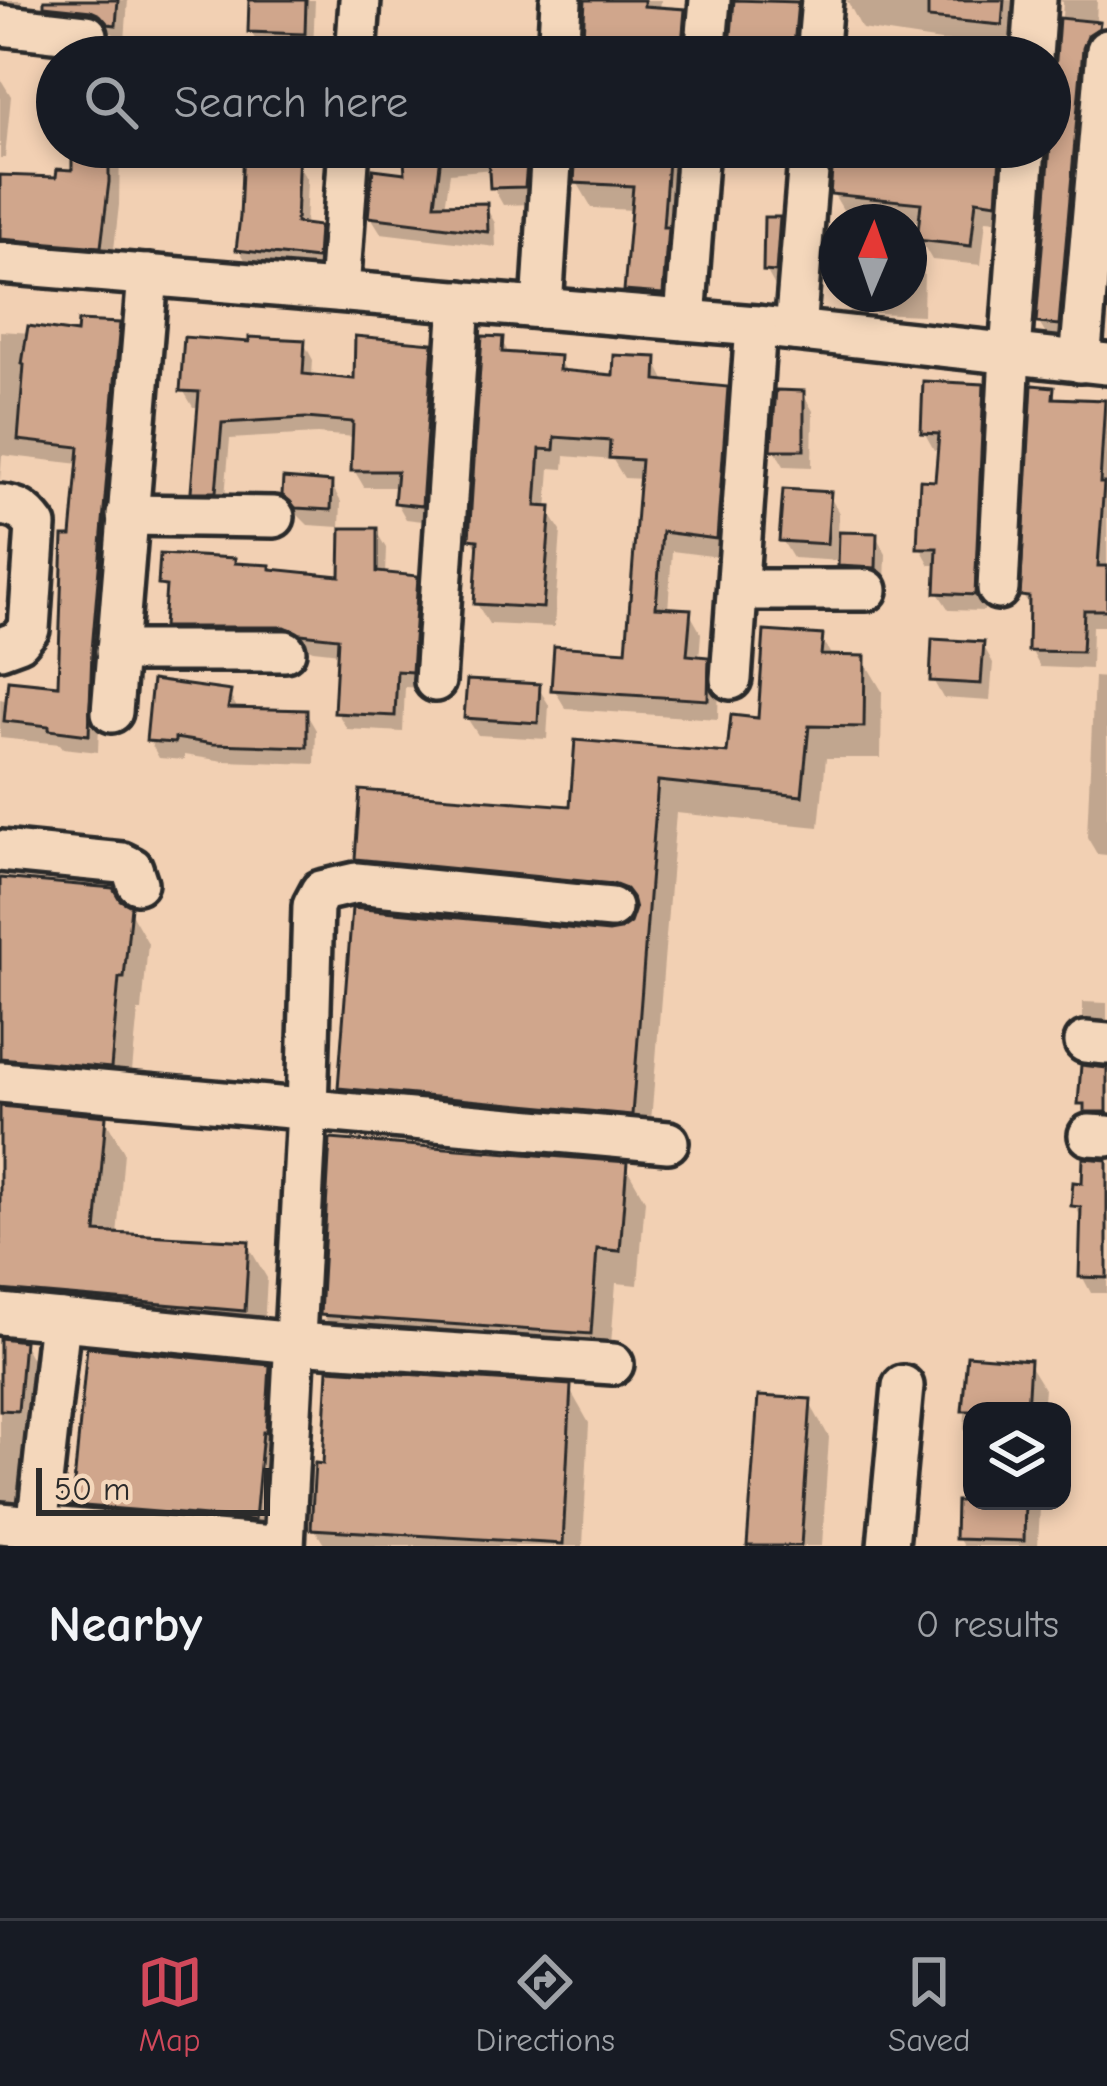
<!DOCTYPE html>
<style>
:root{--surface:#171b24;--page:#20242c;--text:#f1f3f6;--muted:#9ea1a6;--line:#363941;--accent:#d1495b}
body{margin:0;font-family:"Comic Neue",sans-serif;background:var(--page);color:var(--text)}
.controls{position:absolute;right:36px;bottom:36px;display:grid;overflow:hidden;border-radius:24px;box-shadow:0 6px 18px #0003}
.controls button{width:108px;height:108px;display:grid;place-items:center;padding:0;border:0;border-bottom:3px solid var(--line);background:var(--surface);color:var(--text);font:60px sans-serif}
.compass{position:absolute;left:819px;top:204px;width:108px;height:108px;border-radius:50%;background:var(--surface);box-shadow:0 6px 18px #0003;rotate:2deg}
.scale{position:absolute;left:36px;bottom:30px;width:234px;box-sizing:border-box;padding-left:12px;border:6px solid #2b2b2b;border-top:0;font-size:33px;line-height:42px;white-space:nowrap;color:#2b2b2b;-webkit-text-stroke:9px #f4d7bb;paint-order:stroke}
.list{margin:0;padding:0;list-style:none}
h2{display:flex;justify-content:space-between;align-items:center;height:156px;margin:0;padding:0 48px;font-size:51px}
h2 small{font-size:39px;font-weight:400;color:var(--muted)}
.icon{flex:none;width:66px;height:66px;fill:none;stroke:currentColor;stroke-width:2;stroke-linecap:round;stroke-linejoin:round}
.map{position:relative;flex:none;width:1107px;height:1546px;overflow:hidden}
.search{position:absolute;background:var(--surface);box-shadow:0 6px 18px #0003;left:36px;right:36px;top:36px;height:132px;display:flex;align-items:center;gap:30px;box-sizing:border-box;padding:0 42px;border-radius:66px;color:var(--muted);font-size:45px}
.sheet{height:372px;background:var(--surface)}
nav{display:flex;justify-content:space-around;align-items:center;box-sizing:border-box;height:168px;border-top:3px solid var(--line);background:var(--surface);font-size:33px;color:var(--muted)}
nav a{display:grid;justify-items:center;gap:6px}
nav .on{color:var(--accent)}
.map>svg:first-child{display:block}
.shadow{fill:#0003}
.building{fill:#d0a68c;stroke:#2b2b2b;stroke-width:3}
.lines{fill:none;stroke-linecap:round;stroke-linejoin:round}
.minor-casing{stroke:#2b2b2b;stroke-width:48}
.minor{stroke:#f4d7bb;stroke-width:39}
</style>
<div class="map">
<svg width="1107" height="1546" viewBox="0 0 1107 1546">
<rect width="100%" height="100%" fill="#f2d0b3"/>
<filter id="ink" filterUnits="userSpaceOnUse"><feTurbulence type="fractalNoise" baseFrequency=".00833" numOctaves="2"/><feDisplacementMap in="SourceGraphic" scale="24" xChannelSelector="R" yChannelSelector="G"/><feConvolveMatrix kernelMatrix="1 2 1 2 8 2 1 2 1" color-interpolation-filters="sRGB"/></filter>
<g filter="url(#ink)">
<g class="shadow">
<path d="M 0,0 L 22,0 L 22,19 L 0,21 Z"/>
<path d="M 73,0 L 128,0 L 125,41 L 103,28 L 82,26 L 72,8 Z"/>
<path d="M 252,0 L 315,0 L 313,51 L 261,49 L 251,32 Z"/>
<path d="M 586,0 L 661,0 L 660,10 L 683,12 L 697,35 L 695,57 L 585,57 Z"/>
<path d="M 737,0 L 828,0 L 807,57 L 732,57 Z"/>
<path d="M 844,0 L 1044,0 L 1022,47 L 941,41 L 862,29 L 848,2 Z"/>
<path d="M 1057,0 L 1097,0 L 1096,24 L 1107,32 L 1071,347 L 1053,346 L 1039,323 L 1052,150 L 1050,76 L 1059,59 L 1063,2 Z"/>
<path d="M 0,78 L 11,96 L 5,158 L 0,158 Z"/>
<path d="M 75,147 L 120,147 L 119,205 L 112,267 L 0,257 L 0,178 L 59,180 L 74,174 Z"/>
<path d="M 406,147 L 485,147 L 486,157 L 526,155 L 536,173 L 534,204 L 503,205 L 493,187 L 492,169 L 450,173 L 445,207 L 485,206 L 495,223 L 496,247 L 381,233 L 371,217 L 408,176 Z"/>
<path d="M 579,147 L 704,147 L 676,319 L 641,316 L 627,290 L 634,210 L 592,208 L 577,182 Z"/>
<path d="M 843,147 L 917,147 L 998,158 L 1010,178 L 1007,222 L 986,220 L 981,265 L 932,260 L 920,239 L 922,221 L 845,213 L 833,193 Z"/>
<path d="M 297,163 L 307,180 L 305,227 L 318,229 L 328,247 L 326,276 L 249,267 L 239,249 Z"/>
<path d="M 778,220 L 789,238 L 784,288 L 776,288 L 766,270 Z"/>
<path d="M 829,250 L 837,250 L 837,290 L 827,273 Z"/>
<path d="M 909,253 L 914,253 L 924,271 L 923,315 L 849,312 L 839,294 L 909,294 Z"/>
<path d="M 118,326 L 129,345 L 101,671 L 98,752 L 63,748 L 60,744 L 0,738 L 0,699 L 9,701 L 61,688 L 80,464 L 2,455 L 0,482 L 0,331 L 80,336 Z"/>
<path d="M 501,340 L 510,355 L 558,359 L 567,374 L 616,378 L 655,360 L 667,384 L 726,390 L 738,410 L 727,558 L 672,551 L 668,611 L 689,612 L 701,633 L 699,659 L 707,660 L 719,680 L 718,719 L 566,709 L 554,689 L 629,654 L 643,479 L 624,478 L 613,460 L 565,456 L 564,469 L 550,468 L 547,510 L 561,531 L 554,627 L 489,624 L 477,604 L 480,553 L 472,539 Z"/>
<path d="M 304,343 L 313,360 L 312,377 L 357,382 L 431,345 L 441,362 L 431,522 L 406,519 L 397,503 L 398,487 L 364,487 L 354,470 L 355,437 L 317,434 L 230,439 L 224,508 L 204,508 L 194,491 L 201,407 L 193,407 L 183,390 L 252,345 Z"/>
<path d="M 983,387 L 993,405 L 984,611 L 949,610 L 938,593 L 939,565 L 930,565 L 920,547 L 938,484 L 941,450 L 934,450 L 924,432 Z"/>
<path d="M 1052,390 L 1058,401 L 1103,403 L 1107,411 L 1107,626 L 1092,626 L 1091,669 L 1040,667 L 1031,650 L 1032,611 L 1023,596 Z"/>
<path d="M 803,394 L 813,411 L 812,467 L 784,466 L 774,449 Z"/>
<path d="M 331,484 L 341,502 L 340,527 L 308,525 L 296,513 L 285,494 Z"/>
<path d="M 829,495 L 839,513 L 838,535 L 876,536 L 886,554 L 885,585 L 851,583 L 841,561 L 793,558 L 782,540 Z"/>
<path d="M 376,531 L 386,548 L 385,576 L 416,579 L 426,596 L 420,688 L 405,687 L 403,732 L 347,729 L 337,712 L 340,653 L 313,650 L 297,643 L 176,643 L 166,626 L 168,596 L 161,584 L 236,564 L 271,572 L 343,579 Z"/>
<path d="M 821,638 L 833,658 L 863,659 L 882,691 L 881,758 L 826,758 L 819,827 L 676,813 L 649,1146 L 360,1120 L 341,1088 L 609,935 L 632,925 L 635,916 L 376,891 L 358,859 L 573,809 L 730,757 L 761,721 Z"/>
<path d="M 983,645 L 993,663 L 990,701 L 943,698 L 933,680 Z"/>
<path d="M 1094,677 L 1107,678 L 1107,855 L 1097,854 L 1087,837 Z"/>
<path d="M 538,687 L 549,705 L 547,739 L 478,735 L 467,718 Z"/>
<path d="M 229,694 L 239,711 L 306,713 L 316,730 L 315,764 L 224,761 L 184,755 L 184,760 L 159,758 L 149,740 Z"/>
<path d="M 0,881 L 119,903 L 128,908 L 148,943 L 142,1011 L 138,1011 L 129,1101 L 0,1101 Z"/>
<path d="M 1083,1002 L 1107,1003 L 1107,1036 L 1093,1035 L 1083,1018 Z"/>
<path d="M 0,1109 L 105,1118 L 124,1152 L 117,1236 L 247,1244 L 267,1278 L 263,1344 L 0,1333 Z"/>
<path d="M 1107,1163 L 1107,1293 L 1091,1293 L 1082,1276 L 1084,1221 L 1074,1205 L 1085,1186 Z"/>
<path d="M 625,1165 L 645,1200 L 638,1285 L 616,1283 L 609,1368 L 343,1349 L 323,1314 Z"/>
<path d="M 0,1341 L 23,1343 L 42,1377 L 23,1530 L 0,1527 Z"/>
<path d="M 969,1359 L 1028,1363 L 1044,1389 L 1042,1411 L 972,1411 L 972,1442 L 964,1429 Z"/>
<path d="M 268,1367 L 286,1399 L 272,1546 L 93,1535 L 75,1504 Z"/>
<path d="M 569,1388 L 589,1423 L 583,1546 L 325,1546 L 314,1528 Z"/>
<path d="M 809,1402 L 829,1437 L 822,1546 L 751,1546 Z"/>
<path d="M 960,1479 L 972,1479 L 972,1501 L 1036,1501 L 1040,1508 L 1038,1546 L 963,1546 L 958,1538 Z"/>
</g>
<g class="building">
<path d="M 44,0 L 118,0 L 116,25 L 108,24 L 100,15 L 91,11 L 44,6 Z"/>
<path d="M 249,0 L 306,0 L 305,34 L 248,32 Z"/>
<path d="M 585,0 L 644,0 L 644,6 L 685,9 L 681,57 L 582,57 Z"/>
<path d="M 734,0 L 798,2 L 793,57 L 729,57 Z"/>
<path d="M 928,0 L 1004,0 L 1002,25 L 928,18 Z"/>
<path d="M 1059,18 L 1100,22 L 1099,28 L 1088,35 L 1083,48 L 1059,325 L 1036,323 L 1050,147 L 1050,72 L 1056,59 Z"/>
<path d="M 72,147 L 109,147 L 109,182 L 101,247 L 0,239 L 0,175 L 56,177 L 57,169 L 72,170 Z"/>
<path d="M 243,147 L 299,147 L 296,223 L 319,226 L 317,259 L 236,250 L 240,217 Z"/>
<path d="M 403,147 L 442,147 L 435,204 L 487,203 L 488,232 L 368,217 L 373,169 L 405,173 Z"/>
<path d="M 576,147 L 669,147 L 663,227 L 668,227 L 663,294 L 624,291 L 633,186 L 574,183 Z"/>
<path d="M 834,147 L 935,147 L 1000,155 L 997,203 L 976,200 L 971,246 L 917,240 L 921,203 L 830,194 Z"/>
<path d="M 528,152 L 525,187 L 490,188 L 488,154 Z"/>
<path d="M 764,217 L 780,217 L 776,272 L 763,271 Z"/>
<path d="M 78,321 L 120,323 L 92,650 L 89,735 L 49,730 L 49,726 L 4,721 L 8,680 L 58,685 L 63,536 L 71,536 L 79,447 L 18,440 L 24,365 L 22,364 L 28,326 L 77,333 Z"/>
<path d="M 355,336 L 433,343 L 422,506 L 394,503 L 397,471 L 351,471 L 353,422 L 306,418 L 222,423 L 216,492 L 191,492 L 199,392 L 180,391 L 184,337 L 249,342 L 249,337 L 305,340 L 303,374 L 354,379 Z"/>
<path d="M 482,336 L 503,337 L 502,352 L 560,356 L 559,370 L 613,375 L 614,355 L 657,357 L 656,380 L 728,387 L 717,539 L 662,532 L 656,607 L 691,609 L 687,655 L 709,657 L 708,700 L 551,690 L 554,646 L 626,651 L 641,460 L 609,458 L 610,441 L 555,437 L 554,450 L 540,449 L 536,506 L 551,507 L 543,608 L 474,604 L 478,540 L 469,539 Z"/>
<path d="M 923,381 L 984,384 L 975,595 L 935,593 L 937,548 L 917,548 L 920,480 L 935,481 L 939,434 L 921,433 Z"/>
<path d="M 1032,385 L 1054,387 L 1053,398 L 1105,400 L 1100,483 L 1104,483 L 1098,566 L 1107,566 L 1107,610 L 1084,610 L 1082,652 L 1028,651 L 1029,597 L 1020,596 Z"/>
<path d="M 776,390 L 804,391 L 804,450 L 771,450 Z"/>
<path d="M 283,478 L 332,482 L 331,510 L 296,508 L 282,495 Z"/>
<path d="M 783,489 L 831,492 L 827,544 L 779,541 Z"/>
<path d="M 341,528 L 377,528 L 377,572 L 418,576 L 412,672 L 397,671 L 395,716 L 334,713 L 338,638 L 301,634 L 285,627 L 163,627 L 166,586 L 158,585 L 160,554 L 235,558 L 235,563 L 270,565 L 270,569 L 340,576 Z"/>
<path d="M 839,532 L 877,533 L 876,568 L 838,566 Z"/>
<path d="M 764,631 L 823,635 L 821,655 L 865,656 L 864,727 L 809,726 L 802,796 L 658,781 L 632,1115 L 338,1088 L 352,908 L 609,932 L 620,930 L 630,923 L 635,909 L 632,897 L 626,889 L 613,884 L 355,859 L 360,790 L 570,806 L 575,740 L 727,753 L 731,715 L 758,718 Z"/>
<path d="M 932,639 L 984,642 L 981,684 L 930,681 Z"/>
<path d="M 152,680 L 231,691 L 228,708 L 307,710 L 307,747 L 213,744 L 175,738 L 175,743 L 146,741 Z"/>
<path d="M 467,680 L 540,684 L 538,723 L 464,718 Z"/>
<path d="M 0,878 L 113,888 L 120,900 L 131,906 L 124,978 L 119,978 L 111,1068 L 0,1058 Z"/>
<path d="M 1081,1065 L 1107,1068 L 1107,1112 L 1084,1112 L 1084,1104 L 1078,1104 Z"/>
<path d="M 0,1106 L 106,1116 L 96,1232 L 249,1241 L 245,1311 L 0,1290 Z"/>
<path d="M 330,1139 L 627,1162 L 620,1251 L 597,1249 L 591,1334 L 320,1315 Z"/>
<path d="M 1083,1158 L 1107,1160 L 1107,1278 L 1079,1277 L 1081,1207 L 1071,1206 L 1073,1182 L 1082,1183 Z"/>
<path d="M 0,1338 L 24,1341 L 18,1411 L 0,1410 Z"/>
<path d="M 87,1347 L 270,1365 L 266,1432 L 263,1432 L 255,1520 L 72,1505 Z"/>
<path d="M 967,1355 L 1030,1360 L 1027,1411 L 962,1411 Z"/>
<path d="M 328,1369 L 571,1385 L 563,1544 L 311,1529 L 315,1463 L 323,1464 Z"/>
<path d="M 758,1396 L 811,1399 L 801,1546 L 747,1546 Z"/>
<path d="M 956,1501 L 1025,1501 L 1024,1541 L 955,1539 Z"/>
</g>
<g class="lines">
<g class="minor-casing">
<g id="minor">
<path d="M 0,25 L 87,35"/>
<path d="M 356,57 L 360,0"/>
<path d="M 558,57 L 561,1"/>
<path d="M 705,57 L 710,0"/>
<path d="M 817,57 L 822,0"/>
<path d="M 1032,57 L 1036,0"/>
<path d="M 0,263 L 756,326 L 1107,364"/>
<path d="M 339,291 L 349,147"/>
<path d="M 542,308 L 552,147"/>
<path d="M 685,320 L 698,147"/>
<path d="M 795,330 L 810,147"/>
<path d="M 1080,362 L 1107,50"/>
<path d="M 0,505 C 18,507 25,511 36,526 L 29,629 L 19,641 L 0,648"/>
<path d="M 127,515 L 274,517"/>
<path d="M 998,589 L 1010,353 L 1025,147"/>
<path d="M 738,590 L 867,590"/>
<path d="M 116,651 L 285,651"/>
<path d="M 731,679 L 756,326"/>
<path d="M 435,681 L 460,301"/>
<path d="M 112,712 L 148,275"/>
<path d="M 0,851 L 122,863 L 132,868 L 137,883"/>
<path d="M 1085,1042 L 1107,1044"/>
<path d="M 0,1082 L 668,1142"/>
<path d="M 1089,1135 L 1107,1136"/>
<path d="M 0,1314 L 295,1343 L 613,1364"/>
<path d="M 0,1523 L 274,1546"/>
<path d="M 35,1546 L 60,1320"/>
<path d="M 284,1546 L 307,1110 L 313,906 L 321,891 L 356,883 L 611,908"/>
<path d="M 888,1546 L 903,1386"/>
</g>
</g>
<use href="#minor" class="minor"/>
</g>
</g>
</svg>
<div class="controls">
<button><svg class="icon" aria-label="layers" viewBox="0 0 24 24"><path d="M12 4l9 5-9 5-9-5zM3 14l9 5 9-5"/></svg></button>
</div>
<svg class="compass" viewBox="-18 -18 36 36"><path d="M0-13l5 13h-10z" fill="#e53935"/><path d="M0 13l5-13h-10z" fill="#9ea1a6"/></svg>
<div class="scale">50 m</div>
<div class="search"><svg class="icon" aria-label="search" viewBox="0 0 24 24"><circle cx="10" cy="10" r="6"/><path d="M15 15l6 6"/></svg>Search here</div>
</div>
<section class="sheet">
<h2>Nearby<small>0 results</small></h2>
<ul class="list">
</ul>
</section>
<nav>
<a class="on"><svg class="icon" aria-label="map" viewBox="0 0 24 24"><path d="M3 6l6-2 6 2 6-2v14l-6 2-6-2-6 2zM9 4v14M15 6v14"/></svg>Map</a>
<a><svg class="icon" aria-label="directions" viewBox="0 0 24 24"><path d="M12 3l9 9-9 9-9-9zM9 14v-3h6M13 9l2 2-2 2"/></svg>Directions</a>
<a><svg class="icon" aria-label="saved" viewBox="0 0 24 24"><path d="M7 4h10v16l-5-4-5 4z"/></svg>Saved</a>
</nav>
